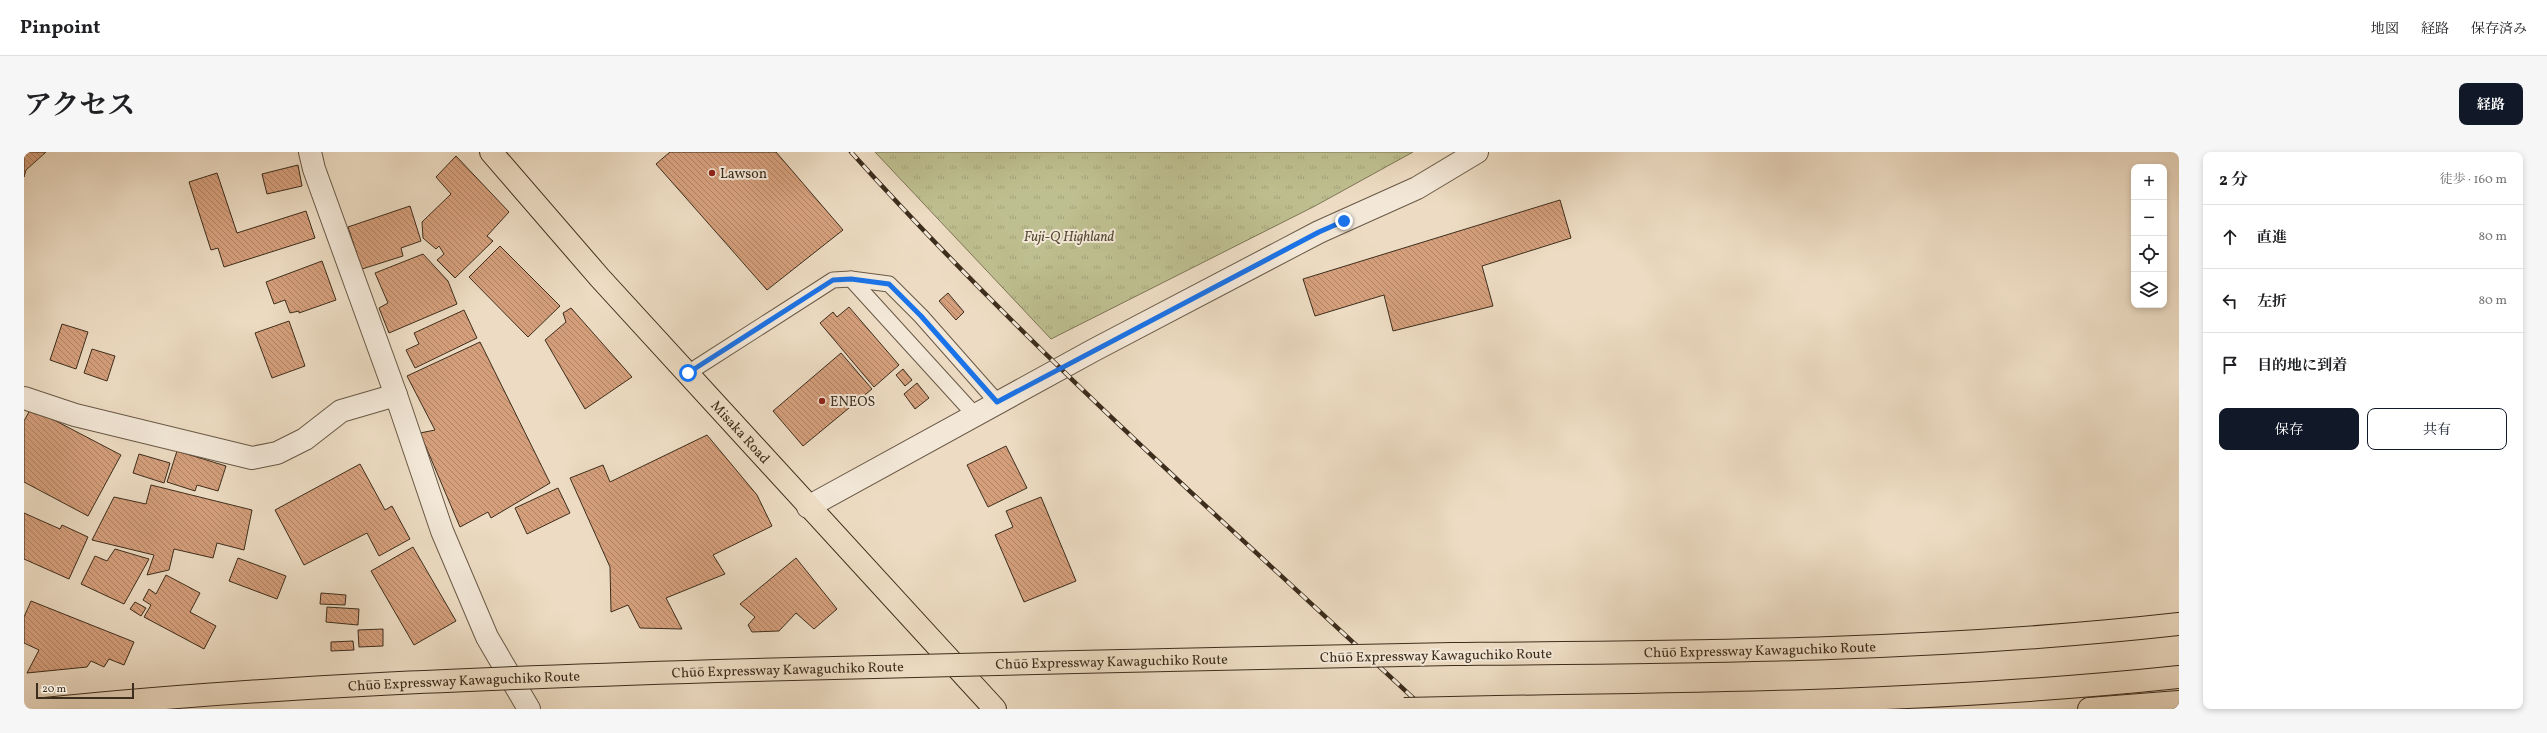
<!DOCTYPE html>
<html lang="ja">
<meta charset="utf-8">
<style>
:root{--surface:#fff;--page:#f6f6f6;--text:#202124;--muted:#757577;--line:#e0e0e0;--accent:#111827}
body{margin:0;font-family:Vollkorn,"Noto Serif JP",serif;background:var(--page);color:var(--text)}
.controls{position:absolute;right:12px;top:12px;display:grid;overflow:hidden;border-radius:8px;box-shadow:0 2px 6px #0003}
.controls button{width:36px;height:36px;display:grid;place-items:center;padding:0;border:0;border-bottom:1px solid var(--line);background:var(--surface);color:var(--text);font:20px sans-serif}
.scale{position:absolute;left:12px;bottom:10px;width:98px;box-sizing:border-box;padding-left:4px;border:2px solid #3d2d1c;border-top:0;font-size:11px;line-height:14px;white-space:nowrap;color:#3d2d1c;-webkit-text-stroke:3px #f3e8d8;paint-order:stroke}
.stop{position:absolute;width:12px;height:12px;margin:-9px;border:3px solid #1a73e8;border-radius:50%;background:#fff}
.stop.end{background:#1a73e8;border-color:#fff;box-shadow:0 1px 4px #0008}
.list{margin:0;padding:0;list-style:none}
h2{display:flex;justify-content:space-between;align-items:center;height:52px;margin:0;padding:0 16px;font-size:17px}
h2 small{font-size:13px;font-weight:400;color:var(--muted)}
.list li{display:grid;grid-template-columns:26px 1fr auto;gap:12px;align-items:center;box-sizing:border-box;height:64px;padding:0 16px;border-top:1px solid var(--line)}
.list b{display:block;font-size:15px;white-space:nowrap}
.list em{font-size:13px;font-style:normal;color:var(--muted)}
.actions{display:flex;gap:8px;padding:12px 16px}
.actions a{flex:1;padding:9px 0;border:1px solid var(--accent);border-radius:8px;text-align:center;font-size:14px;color:var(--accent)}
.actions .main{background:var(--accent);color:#fff}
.icon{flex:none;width:22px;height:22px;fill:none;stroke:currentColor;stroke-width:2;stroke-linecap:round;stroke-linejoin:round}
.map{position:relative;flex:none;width:2155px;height:557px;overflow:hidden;border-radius:8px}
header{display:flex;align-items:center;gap:24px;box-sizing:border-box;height:56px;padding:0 20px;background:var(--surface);border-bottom:1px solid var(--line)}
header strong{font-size:19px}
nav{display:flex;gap:22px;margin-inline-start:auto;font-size:14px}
.intro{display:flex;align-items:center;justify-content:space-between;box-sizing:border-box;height:96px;padding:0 24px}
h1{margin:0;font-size:28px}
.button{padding:10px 18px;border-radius:8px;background:var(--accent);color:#fff;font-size:14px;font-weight:700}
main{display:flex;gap:24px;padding:0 24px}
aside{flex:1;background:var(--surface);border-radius:8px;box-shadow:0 2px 6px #0003}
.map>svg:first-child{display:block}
.park{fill:url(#park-tufts);stroke:#7e7656}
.building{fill:url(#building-back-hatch);stroke:#3d2d1c}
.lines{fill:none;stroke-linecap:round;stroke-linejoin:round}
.service-casing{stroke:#695946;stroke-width:17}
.minor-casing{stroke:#695946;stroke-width:24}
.trunk-casing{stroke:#3d2d1c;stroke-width:24}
.motorway-casing{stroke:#3d2d1c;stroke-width:24}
.service{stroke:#f3e8d8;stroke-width:15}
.minor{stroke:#f3e8d8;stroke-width:22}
.trunk{stroke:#eddcc3;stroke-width:22}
.motorway{stroke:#eddcc3;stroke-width:22}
.rail-casing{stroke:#3d2d1c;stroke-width:4.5}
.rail{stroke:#f3e8d8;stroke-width:3;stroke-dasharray:9;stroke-linecap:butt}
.motorway-bridge-casing{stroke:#3d2d1c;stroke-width:24;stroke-linecap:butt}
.motorway-bridge{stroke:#eddcc3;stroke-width:22}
.route{stroke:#1a73e8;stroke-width:5}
.poi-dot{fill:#8f2418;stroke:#f3e8d8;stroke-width:1.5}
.labels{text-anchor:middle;stroke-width:4;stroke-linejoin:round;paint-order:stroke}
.poi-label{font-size:14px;fill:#3d2d1c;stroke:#f3e8d8;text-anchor:start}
.park-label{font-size:14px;font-style:italic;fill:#574a33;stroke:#f3e8d8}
.street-label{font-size:14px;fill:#3d2d1c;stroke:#f3e8d8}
</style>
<header>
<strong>Pinpoint</strong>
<nav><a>地図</a><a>経路</a><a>保存済み</a></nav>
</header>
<div class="intro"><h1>アクセス</h1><a class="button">経路</a></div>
<main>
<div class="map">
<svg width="2155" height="557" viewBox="0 0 2155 557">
<defs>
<pattern id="park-tufts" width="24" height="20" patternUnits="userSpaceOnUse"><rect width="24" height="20" fill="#bebf90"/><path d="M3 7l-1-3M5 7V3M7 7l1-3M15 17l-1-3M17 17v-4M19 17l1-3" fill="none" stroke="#a4a47c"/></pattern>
<pattern id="building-back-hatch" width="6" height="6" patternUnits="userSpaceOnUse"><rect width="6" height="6" fill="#d59f7c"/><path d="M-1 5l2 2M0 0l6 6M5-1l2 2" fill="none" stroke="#ae8265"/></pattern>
</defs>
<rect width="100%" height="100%" fill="#eddcc3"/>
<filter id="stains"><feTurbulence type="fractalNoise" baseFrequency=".005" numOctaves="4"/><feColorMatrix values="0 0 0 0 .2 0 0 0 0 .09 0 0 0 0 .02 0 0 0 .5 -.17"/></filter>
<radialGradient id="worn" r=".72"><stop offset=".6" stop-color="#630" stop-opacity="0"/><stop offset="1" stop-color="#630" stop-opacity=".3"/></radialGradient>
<path class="park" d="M 851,0 L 1389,0 L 1291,54 L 1027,187 Z"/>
<g class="building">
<path d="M 0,0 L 22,0 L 2,18 L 0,25 Z"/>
<path d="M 646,0 L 752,0 L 819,78 L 743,138 L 632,12 Z"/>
<path d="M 432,4 L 485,60 L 463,84 L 469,89 L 431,126 L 413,108 L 420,102 L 415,94 L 412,97 L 399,86 L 398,70 L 427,42 L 412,25 Z"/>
<path d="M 274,13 L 278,34 L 243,42 L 238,22 Z"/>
<path d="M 193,21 L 213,81 L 282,59 L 291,86 L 200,115 L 194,96 L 187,98 L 165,30 Z"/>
<path d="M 1536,48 L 1547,86 L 1458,114 L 1469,154 L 1369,179 L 1360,143 L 1291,164 L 1279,127 Z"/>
<path d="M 386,54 L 397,89 L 377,96 L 379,104 L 338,117 L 324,75 Z"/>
<path d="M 476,94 L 536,154 L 504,185 L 445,125 Z"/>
<path d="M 399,102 L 424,129 L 433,152 L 365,181 L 355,156 L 364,151 L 351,121 Z"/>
<path d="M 298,109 L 312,148 L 275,161 L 275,159 L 266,161 L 261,148 L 250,152 L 242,130 Z"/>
<path d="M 924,141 L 940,160 L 932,168 L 915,149 Z"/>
<path d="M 825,155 L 875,213 L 850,235 L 796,171 L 809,160 L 813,165 Z"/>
<path d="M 547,156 L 608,225 L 561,257 L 521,188 L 542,170 L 539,161 Z"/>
<path d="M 440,158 L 453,186 L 391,216 L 382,198 L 395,192 L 390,181 Z"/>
<path d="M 265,169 L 281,214 L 248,226 L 231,181 Z"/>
<path d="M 38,172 L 64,180 L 52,217 L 26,208 Z"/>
<path d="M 456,190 L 526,331 L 467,366 L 464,360 L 436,375 L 396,281 L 411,278 L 383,224 Z"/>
<path d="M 68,197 L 91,204 L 83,229 L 60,221 Z"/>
<path d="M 817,201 L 848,237 L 779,294 L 749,259 Z"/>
<path d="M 879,217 L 888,228 L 881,234 L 872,223 Z"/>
<path d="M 893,231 L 905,246 L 891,257 L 880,242 Z"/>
<path d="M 7,256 L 97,303 L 64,364 L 0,330 L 0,269 Z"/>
<path d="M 683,283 L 733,343 L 748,374 L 689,403 L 701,422 L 642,446 L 658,477 L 616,476 L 604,453 L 587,460 L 586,415 L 546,326 L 579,313 L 586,330 Z"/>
<path d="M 982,294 L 1003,336 L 964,355 L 943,313 Z"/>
<path d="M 153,299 L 202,314 L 194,339 L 173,333 L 171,339 L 143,330 Z"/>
<path d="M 115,302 L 146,311 L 140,331 L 109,321 Z"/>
<path d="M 336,312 L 361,358 L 368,354 L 386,387 L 355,404 L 343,381 L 280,413 L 251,358 Z"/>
<path d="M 127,333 L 228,358 L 220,398 L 193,391 L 189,406 L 150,397 L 145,418 L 123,423 L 130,403 L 68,388 L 90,345 L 122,352 Z"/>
<path d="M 534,336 L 546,361 L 503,382 L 491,356 Z"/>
<path d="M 1017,345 L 1052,429 L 1000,450 L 971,383 L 989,375 L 982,359 Z"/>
<path d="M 0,361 L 36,377 L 38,373 L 64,385 L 45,427 L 0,407 Z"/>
<path d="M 389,395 L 432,469 L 390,493 L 347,419 Z"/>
<path d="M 91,397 L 125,407 L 100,452 L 57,432 L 71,404 L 83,409 Z"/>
<path d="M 214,406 L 262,424 L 253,447 L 205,429 Z"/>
<path d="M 772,406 L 813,457 L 790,477 L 772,461 L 755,479 L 728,480 L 724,473 L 731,465 L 716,452 Z"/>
<path d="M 142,423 L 176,441 L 166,460 L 192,474 L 180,497 L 120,465 L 127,453 L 119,448 L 125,437 L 132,442 Z"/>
<path d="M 297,441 L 322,443 L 321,453 L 296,452 Z"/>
<path d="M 7,449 L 110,490 L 100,513 L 85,507 L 80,515 L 67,509 L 63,515 L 3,521 L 15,498 L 0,491 L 0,465 Z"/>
<path d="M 111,450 L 122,456 L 117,464 L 106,457 Z"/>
<path d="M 303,455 L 335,457 L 334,473 L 302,470 Z"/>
<path d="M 359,477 L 359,494 L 335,495 L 334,478 Z"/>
<path d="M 329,489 L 330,498 L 307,499 L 307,490 Z"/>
</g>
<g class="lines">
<g class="service-casing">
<g id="service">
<path d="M 827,127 L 950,262"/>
<path d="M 664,221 L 809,128 L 827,127 L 865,132 L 897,164 L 973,250"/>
</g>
</g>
<g class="minor-casing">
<g id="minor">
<path d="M 286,0 L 290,17 L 372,243 L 418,379 L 463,485 L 505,557"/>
<path d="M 0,246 L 51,263 L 228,306 L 253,301 L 281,287 L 317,259 L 372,243"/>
<path d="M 784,355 L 1070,198 L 1295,80 L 1393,36 L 1453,0"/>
</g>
</g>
<g class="trunk-casing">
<g id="trunk">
<path id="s1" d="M 467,0 L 576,126 L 971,557"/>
</g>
</g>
<g class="motorway-casing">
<g id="motorway">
<path id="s2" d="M 1429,502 C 1671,500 1914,499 2155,472"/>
<path d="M 1473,555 C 1701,552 1928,549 2155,525"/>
<path d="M 2065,557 L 2155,550"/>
</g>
</g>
<use href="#service" class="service"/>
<use href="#minor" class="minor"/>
<use href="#trunk" class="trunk"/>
<use href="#motorway" class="motorway"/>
<g class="rail-casing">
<path id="rail" d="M 827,0 C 1005,198 1206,375 1401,557"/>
</g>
<use href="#rail" class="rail"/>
<g class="motorway-bridge-casing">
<g id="motorway-bridge">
<path id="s3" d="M 21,557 C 244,534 468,526 693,519 C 938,512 1184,507 1429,502"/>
<path d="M 1380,557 L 1473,555"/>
</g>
</g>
<use href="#motorway-bridge" class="motorway-bridge"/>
</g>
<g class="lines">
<path class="route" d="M 664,221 L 809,128 L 827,127 L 865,132 L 897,164 L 973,250 L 1295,80 L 1320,69"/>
</g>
<g class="poi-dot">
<circle cx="688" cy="21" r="4"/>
<circle cx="798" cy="249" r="4"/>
</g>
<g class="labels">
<g class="poi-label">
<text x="696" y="26">Lawson</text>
<text x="806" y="254">ENEOS</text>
</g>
<g class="park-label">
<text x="1045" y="89">Fuji-Q Highland</text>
</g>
<g class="street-label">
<text dy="5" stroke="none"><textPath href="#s1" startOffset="375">Misaka Road</textPath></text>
<text dy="5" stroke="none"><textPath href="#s2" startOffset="307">Chūō Expressway Kawaguchiko Route</textPath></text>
<text transform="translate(1412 503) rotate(-1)" y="5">Chūō Expressway Kawaguchiko Route</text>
<text dy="5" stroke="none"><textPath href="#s3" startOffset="1068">Chūō Expressway Kawaguchiko Route</textPath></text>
<text dy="5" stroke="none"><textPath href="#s3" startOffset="744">Chūō Expressway Kawaguchiko Route</textPath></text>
<text dy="5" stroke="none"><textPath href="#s3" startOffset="420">Chūō Expressway Kawaguchiko Route</textPath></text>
</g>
</g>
<rect width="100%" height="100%" filter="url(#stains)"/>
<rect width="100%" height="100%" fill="url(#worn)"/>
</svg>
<div class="controls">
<button>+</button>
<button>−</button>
<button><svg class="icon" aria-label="locate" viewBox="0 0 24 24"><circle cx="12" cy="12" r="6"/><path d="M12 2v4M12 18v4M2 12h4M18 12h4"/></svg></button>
<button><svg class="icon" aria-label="layers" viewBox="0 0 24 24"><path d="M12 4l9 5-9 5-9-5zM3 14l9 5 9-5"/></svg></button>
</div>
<div class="scale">20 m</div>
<div class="stop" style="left:664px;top:221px"></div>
<div class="stop end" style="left:1320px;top:69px"></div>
</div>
<aside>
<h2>2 分<small>徒歩 · 160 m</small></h2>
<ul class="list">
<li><svg class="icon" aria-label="ahead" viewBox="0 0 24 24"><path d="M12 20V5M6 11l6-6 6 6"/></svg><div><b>直進</b></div><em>80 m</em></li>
<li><svg class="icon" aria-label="left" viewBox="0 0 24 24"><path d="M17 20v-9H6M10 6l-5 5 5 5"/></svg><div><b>左折</b></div><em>80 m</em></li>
<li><svg class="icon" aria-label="arrive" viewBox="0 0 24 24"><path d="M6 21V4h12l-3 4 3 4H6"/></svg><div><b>目的地に到着</b></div></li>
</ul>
<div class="actions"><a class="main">保存</a><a>共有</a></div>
</aside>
</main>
